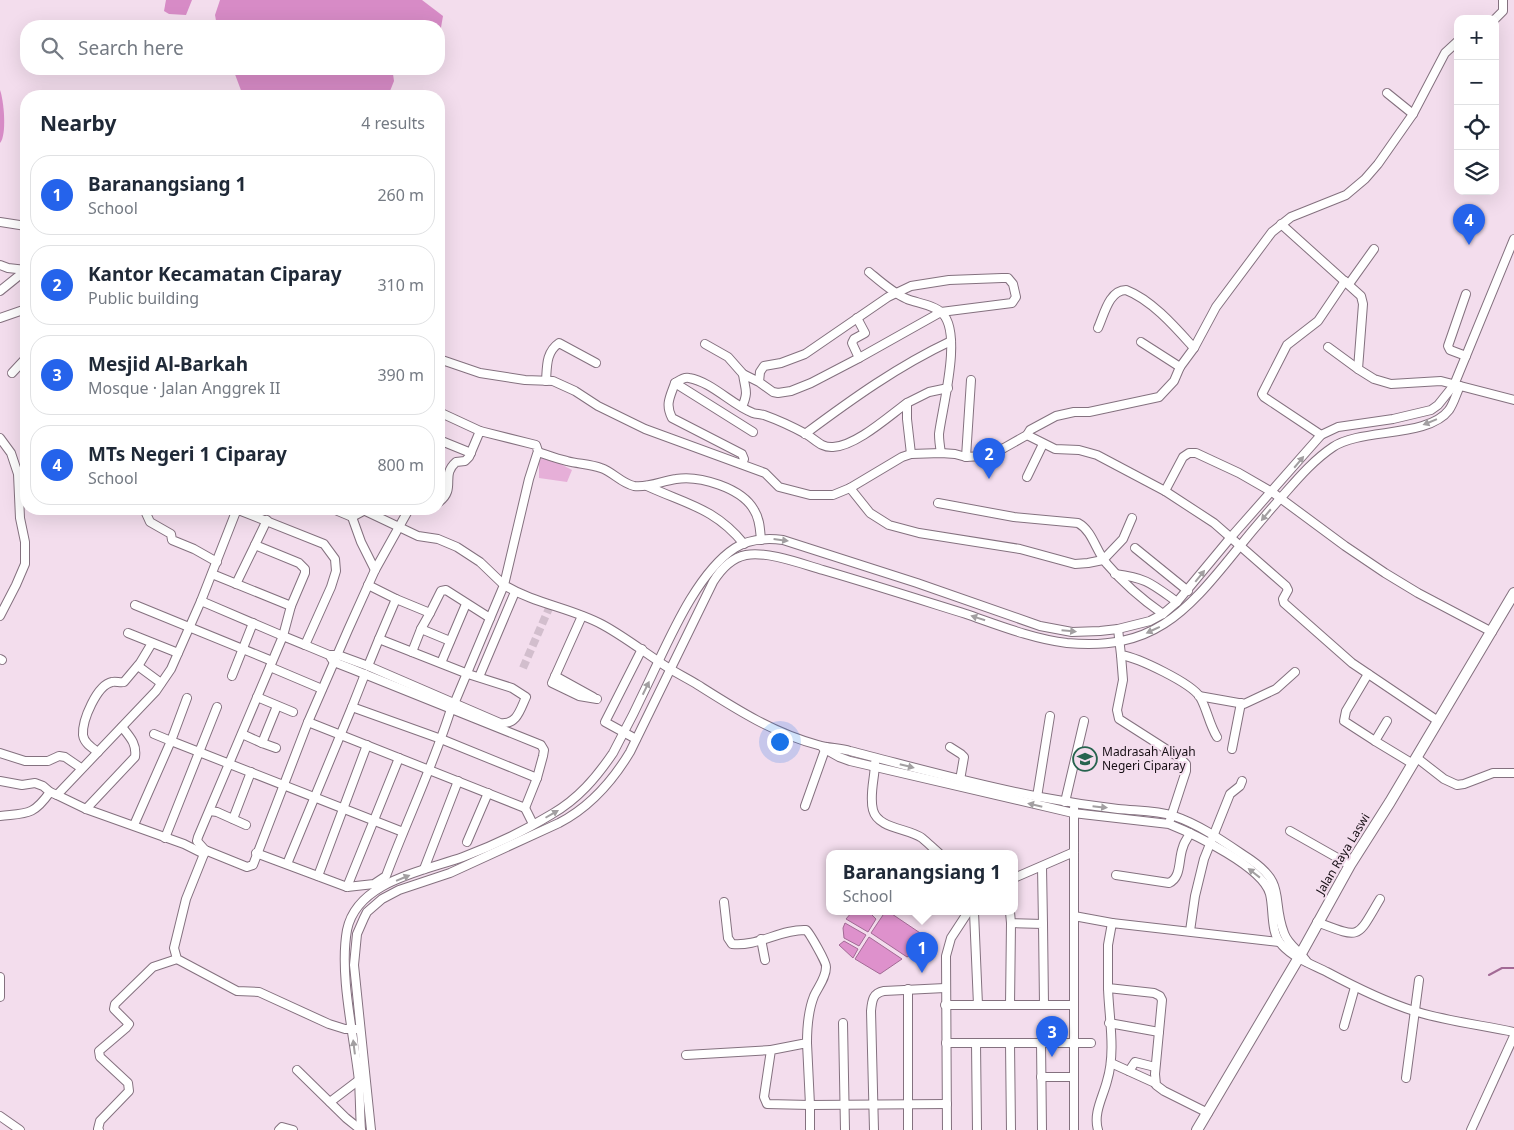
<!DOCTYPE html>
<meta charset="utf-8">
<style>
:root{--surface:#fff;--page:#f6f6f7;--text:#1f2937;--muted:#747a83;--line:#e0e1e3;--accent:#2563eb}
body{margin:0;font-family:"Noto Sans",sans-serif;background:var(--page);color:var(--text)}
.controls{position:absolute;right:15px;top:15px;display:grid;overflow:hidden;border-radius:10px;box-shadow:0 5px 20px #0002}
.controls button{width:45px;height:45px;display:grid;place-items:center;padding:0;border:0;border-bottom:1px solid var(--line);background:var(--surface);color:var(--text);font:25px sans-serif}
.you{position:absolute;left:779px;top:741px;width:18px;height:18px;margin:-12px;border:4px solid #fff;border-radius:50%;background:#1a73e8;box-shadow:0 0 0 8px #1a73e833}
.badge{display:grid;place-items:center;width:32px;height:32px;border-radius:50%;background:var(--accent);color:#fff;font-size:16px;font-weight:700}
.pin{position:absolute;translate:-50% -41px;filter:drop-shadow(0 1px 2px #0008)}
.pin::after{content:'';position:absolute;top:26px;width:18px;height:15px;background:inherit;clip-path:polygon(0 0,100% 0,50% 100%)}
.popup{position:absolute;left:826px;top:850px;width:192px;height:65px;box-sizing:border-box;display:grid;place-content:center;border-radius:10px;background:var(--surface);filter:drop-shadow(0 1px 4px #0005);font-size:16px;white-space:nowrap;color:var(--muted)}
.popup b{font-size:19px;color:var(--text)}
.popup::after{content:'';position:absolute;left:50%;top:100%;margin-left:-10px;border:10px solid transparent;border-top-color:var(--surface)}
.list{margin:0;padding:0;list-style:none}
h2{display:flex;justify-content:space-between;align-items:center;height:65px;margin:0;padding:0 20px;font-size:21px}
h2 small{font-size:16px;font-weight:400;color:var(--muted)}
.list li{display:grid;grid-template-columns:32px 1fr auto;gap:15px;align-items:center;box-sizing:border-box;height:80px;margin:0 10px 10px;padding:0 10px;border:1px solid var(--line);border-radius:20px}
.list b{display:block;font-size:19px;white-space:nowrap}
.list p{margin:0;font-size:16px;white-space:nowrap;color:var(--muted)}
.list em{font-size:16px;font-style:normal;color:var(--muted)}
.icon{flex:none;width:28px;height:28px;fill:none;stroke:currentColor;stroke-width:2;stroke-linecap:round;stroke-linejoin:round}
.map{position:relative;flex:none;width:1514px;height:1130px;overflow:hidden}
.search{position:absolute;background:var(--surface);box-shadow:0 5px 20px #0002;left:20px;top:20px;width:425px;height:55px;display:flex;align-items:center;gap:12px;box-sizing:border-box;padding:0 18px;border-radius:20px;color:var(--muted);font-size:19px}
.panel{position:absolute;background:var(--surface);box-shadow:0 5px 20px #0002;left:20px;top:90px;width:425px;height:425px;border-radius:20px}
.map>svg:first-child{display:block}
.green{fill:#e6afd8}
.forest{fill:#d78bc6}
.water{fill:#de91cc;stroke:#a26a95}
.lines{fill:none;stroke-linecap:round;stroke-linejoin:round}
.stream{stroke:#a26a95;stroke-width:2}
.minor-tunnel{stroke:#d2becd;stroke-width:8;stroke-dasharray:8 4;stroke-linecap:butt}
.minor-casing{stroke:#84717f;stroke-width:10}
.major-casing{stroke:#84717f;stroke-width:12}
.minor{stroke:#fff;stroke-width:8}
.major{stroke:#fff;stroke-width:10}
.oneway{fill:#a29fa1}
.labels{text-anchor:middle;stroke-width:4;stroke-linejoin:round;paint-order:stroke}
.poi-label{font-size:12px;fill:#170f15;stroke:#f3dded;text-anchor:start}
.street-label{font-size:12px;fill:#170f15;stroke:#f3dded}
</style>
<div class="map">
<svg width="1514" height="1130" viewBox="0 0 1514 1130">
<rect width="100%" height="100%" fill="#f3dded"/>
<path class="green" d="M 542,456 L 551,459 L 572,470 L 567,482 L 539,478 L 539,463 Z"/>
<g class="forest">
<path d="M 166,0 L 192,0 L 186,15 L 169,14 L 164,11 Z"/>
<path d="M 220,0 L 422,0 L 443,16 L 439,39 L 439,26 L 413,26 L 409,24 L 407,26 L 217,26 L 215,15 Z"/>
<path d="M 233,69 L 384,69 L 393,74 L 394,81 L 388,96 L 242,96 L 242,93 Z"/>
<path d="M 0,90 C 4,101 7,135 0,143 Z"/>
</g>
<g class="water">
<path d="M 852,912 L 869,912 L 876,919 L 868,932 L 846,919 Z"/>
<path d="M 885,912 L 889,912 L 932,941 L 932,943 L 907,957 L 871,933 Z"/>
<path d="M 845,923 L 866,935 L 859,946 L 844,938 L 843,928 Z"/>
<path d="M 869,937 L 902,959 L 880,974 L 855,959 Z"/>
<path d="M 844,941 L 858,949 L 853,958 L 839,945 Z"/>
</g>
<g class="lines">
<path class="stream" d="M 1489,975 L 1502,968 L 1514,968"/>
<path class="minor-tunnel" d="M 523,668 L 550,606"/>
<g class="minor-casing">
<g id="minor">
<path d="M 1495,19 L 1503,11 L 1503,0"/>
<path d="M 1387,93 L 1413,114"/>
<path d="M 0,222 L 26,226"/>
<path d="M 1281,224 L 1361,296 L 1363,304 L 1358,369 L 1374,379 L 1391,384 L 1441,381 L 1514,400"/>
<path d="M 0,265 L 8,268 L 26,270"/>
<path d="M 869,272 C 881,282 893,293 907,299 C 917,303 934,305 942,313 C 963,333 942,408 939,434 C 939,440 940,447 941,453"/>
<path d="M 1349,284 L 1374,249"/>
<path d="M 0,291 L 26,270"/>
<path d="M 1466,294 L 1448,346 L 1450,350 L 1466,356"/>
<path d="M 0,318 L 26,309"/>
<path d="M 857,318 L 865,333 L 854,339 L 852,343 L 859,358"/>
<path d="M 1098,328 C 1104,315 1109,290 1126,290 C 1152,300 1176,328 1194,348"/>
<path d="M 1141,342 L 1180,367"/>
<path d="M 705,344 L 728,357 L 743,374"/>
<path d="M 1328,347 L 1358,369"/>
<path d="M 439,359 L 480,373 L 525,380 L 553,381 L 575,391 L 598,406 L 645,429 L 765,473 L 779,487 L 810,495 L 833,495 L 850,488 L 902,457 L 911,454 L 941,453 L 955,454 L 966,457 L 982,456 L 1004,448 L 1027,435 L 1030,430 L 1056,416 L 1074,412 L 1089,412 L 1159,397 L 1174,381 L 1180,367 L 1194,348 L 1216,307 L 1272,232 L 1291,217 L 1346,195 L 1365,179 L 1378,164 L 1413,114 L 1445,53 L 1458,41"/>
<path d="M 12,373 L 26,358"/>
<path d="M 546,381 C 547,366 546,352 559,343 L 596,363"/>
<path d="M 675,383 L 753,432"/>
<path d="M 742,407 C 749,391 745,390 743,374 L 759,382 L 773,392 L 778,393 L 791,391 L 811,383 L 859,358 L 941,312 L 1012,303 L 1016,297 L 1013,284 L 1008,278 L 1002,278 L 949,280 L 911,286 L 888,297 L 805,354 L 781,363 L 764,366 L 760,372 L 759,382"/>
<path d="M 439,412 L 480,431"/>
<path d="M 805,434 C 852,399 898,366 951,341"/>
<path d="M 1027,435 L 1055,449 L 1079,450 L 1097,455 L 1165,491 L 1183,457 L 1189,453 L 1196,453 L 1239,473 L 1272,492 L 1345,546 L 1385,573 L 1418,593 L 1492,632"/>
<path d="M 1321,435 L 1264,397 L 1262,394 L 1287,345 L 1318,321 L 1345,281"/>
<path d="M 0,438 L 11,453 L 18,474 L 20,518 L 25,542 L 25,564 L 16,585 L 0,616"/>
<path d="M 439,440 L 471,453"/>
<path d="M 538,452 C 547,455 557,459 567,461 C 578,464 590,464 601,468 C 613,472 621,483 634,486 C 648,488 662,481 676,479 C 699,475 742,488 754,510 C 760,519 760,530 761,540"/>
<path d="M 911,454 L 907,419 L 907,403 L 929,392 L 948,388"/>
<path d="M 966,457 L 971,380"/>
<path d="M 742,464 L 744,459 L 742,454 L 672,418 C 665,404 670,397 675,383 C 680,380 684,377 689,378 C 712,382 732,405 753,413 C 756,414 760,414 764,415 C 778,420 793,427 806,434 C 815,439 821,448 833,447 C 856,446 889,416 907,403"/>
<path d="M 1027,477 L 1043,444"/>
<path d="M 647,486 C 686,504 715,508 744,544"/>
<path d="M 850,488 L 870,513 L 889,525 L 919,533 L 1020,549 L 1075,564 L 1088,563 L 1103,560 L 1123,539 L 1132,518"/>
<path d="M 1165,491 L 1214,523 L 1286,586 L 1288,590 L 1283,599 L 1284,603 L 1352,663 L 1438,721"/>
<path d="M 439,502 C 457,488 440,476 456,462 L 465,461 L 469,457 L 480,431 L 536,445 L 538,451 L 529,479 L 504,585 C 535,604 572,608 603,625 C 623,636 640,649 658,661 C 670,670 685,677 698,685 C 736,709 773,733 818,745 C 828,748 840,748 850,751 C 913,767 976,785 1040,797 C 1066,802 1092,806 1118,809 C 1137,811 1156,810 1174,816 C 1201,825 1227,844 1251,860 C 1287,885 1271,899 1284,933 C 1288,945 1300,951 1307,962"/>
<path d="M 938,503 L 1014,517 L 1078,523 C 1093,531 1096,552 1107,564 C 1123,583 1143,600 1163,614"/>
<path d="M 140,509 L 145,511 L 150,522 L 171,534 L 172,540 L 194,549 L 217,562"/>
<path d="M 236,509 L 324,544 L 335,559 L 336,571 L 331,587 L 305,645 L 329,655 L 338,655 L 368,666 L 500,723 C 517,725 520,710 526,697 L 512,688 L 468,674 L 379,639 L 396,599 L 368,585"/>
<path d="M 333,509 L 352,517"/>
<path d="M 361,509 L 418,536 L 438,539 L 457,547 L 480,562 L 504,585 L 454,704"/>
<path d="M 365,510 L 352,517 L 361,542 L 375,570"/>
<path d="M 1135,548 L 1188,591"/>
<path d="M 212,574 L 291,606 L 305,573 L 305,569 L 299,563 L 255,545 L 267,520"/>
<path d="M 1115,574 C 1147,578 1152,584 1177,602"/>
<path d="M 236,584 L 255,545"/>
<path d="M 396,599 L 430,613 L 441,591 L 446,590 L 490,618"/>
<path d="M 201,601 L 237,509"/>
<path d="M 135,605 L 272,661"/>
<path d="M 430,613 L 421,629 L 450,641"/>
<path d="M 582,616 L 552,683 L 579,696 L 597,699"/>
<path d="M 1118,629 L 1121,655 C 1139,658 1191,683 1200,697 C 1207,709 1209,724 1217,737"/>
<path d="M 128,633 L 178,653"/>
<path d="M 305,645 L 283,636 L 198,837 L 197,841 L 205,850 L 247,867 L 253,865 L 308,722 L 348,630 L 375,570 L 409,509"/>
<path d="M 412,652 L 421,629"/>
<path d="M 1121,655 L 1123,680 L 1117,710 L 1119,719 L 1180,758 L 1186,764 L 1186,771 L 1170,820"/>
<path d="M 0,659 L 2,660"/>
<path d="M 441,663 L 466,604"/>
<path d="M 138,666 L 161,683"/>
<path d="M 368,666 L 379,639"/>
<path d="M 270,667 L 322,689"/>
<path d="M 365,674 L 352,707 L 441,739 L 537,778"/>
<path d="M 1368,674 L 1346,711 L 1344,721 L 1375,741"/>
<path d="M 232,676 L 253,623"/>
<path d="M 555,676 L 593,697"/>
<path d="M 479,677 L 515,592"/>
<path d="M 1199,696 L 1244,704 L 1276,689 L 1295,672"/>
<path d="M 257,697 L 293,712"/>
<path d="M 187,698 L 171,741 L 403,832"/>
<path d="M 1387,721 L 1375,741 L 1413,764"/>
<path d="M 308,722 L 525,808 L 537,778 L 543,756 L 544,750 L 541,745 L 352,669 L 334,662 L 331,658"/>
<path d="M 242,734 L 262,743"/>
<path d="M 636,739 L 605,722 L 642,649"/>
<path d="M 950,747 L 961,754 L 964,757 L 960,780"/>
<path d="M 276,748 L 262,743 L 277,706"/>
<path d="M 823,748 L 839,757 L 850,761 L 1073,813 L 1169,824 C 1194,834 1263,867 1270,894 C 1274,910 1270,933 1282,945 C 1294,958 1311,964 1327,972 C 1355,987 1383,1001 1414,1011 C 1446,1021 1481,1025 1514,1032"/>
<path d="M 1232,749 L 1241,703"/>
<path d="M 98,752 C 92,748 84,743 83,735 C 82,720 97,685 112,682 C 116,681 120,683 124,682 L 140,663 L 152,643"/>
<path d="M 0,753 L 25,761 L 48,761 L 59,756 L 65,757 L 81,768"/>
<path d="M 1417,758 L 1444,779 L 1457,785 L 1464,784 L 1493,773 L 1514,773"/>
<path d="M 875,763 C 875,777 869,795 873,810 C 878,829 908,828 922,838 C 928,843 934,849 940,854"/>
<path d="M 0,781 L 22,785 L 35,783 L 43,786 L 50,792 L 57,795"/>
<path d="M 1037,797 L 1050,716"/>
<path d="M 1065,802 L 1084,721"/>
<path d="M 805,806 L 826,747"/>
<path d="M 525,808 L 533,824"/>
<path d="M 1074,808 L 1074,1130"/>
<path d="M 86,809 L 135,757 C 137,744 130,737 122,727"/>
<path d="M 210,811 L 217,812 L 246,825"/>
<path d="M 0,816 C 27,813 33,816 50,792"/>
<path d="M 233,819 L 251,772"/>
<path d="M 134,825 L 171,741 L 154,734"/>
<path d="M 1290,831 L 1350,865"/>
<path d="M 165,838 L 217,707"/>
<path d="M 467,842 L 488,793"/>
<path d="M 205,850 L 204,854 L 184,844 L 86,809 L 57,795 L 156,691 L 171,669 L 201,601 L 283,636 L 291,606"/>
<path d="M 256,853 L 347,887 L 374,884 L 386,876 C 407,820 433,766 451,709"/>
<path d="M 204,854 L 186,899 L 174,948 L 177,959 L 237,991 L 259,992 L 329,1024 L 345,1029 L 357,1029"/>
<path d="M 287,864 L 352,707"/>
<path d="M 1042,867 L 1043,924"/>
<path d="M 424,869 L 458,781"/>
<path d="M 1116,875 L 1169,883 C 1182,877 1178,859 1183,847 C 1184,842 1188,838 1190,833"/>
<path d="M 318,876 L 367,745"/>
<path d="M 1014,878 L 1074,852"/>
<path d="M 347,887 L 399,758"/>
<path d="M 724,902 L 728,938 L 732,944 C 757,947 781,929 806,930 C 809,932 827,963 826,967 C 826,978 818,987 814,996 C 808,1011 807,1027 807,1043 L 771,1050 L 764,1097 L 767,1104 L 810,1105 L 807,1043"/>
<path d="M 974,912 L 978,1005"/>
<path d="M 1010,912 L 1011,923 L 1043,924 L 1044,1005"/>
<path d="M 1074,916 L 1112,923"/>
<path d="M 1317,922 C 1362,939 1356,939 1380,899"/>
<path d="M 1190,931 L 1195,896 L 1204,859 L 1230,794 L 1240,786 L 1242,781"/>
<path d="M 761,939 L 765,960"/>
<path d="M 0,977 L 0,997"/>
<path d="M 908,989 L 908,1130"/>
<path d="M 945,1005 L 1074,1005"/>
<path d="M 1010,1005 L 1011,923"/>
<path d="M 843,1023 L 845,1130"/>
<path d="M 1109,1023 L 1159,1032"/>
<path d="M 1344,1026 L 1355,987"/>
<path d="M 1041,1042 L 1042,1130"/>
<path d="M 946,1043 L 1091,1043"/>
<path d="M 976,1043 L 977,1130"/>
<path d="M 1010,1043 L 1011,1130"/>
<path d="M 686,1055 L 771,1050"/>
<path d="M 1111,1063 L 1155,1083"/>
<path d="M 297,1070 L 346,1118 L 361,1130"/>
<path d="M 1129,1071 L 1135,1062 L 1155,1067"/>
<path d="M 1041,1077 L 1074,1077"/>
<path d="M 1406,1078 L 1419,980"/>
<path d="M 330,1102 L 359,1080"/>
<path d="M 1208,1113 L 1164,1091 L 1156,1085 L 1155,1074 L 1162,1000 L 1160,996 L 1154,993 L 1108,988 L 1108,945 L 1112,923 L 1279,942"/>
<path d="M 0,1116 L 20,1130"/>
<path d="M 99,1130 L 98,1129 L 100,1121 L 129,1091 L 128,1083 L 100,1057 L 99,1051 L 126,1028 L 129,1024 L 114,1009 L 115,1004 L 153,967 L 177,959"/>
<path d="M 279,1130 L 282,1127 L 293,1130"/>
<path d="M 361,1130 C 360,1114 360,1097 359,1081 C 354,1035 339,975 347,930 C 357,881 424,871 463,857 C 492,846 526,830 552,814 C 578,799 596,778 613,753 C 627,727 640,701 652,675 C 671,635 698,572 735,548 C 749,539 767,538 783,540 L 917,583 L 1040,626 L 1072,632 L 1100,631 L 1118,629 L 1150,621 L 1163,614 L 1177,602 L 1231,537 L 1321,435 L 1338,427 L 1393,419 L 1431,410 L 1438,405 L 1454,385 L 1514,239"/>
<path d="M 371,1130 L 354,965 L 357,934 L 364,918 L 367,912 L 382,899 L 399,890 L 450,873 L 559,823 C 590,807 612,782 630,752 L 713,582 C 721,569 731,558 746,555 C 768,551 802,564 823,570 C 871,584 918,599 966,614 C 998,625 1033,639 1067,643 C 1152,651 1185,614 1235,552 C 1251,532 1268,512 1286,492 C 1300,476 1315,459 1333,447 C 1361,428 1428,438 1449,410 C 1454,403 1456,394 1460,386"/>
<path d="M 810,1130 L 810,1105 L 947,1104"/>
<path d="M 874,1130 L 871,1011 C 872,1000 873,993 884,991 L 945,988"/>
<path d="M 947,1130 L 946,956 L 951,938 L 968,912"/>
<path d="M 1098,1130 C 1093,1113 1103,1097 1107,1081 C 1116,1052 1109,1018 1108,988"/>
<path d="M 1471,1130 L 1514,1036"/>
</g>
</g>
<g class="major-casing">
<path id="major" d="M 1197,1130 L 1298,959 L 1350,865 L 1390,802 L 1514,593"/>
</g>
<use href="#minor" class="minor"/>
<use href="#major" class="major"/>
</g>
<defs><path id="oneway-solid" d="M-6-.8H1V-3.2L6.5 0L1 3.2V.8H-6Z" transform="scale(1.25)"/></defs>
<g class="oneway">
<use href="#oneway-solid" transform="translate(1430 422) rotate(158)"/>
<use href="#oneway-solid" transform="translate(1299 462) rotate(-50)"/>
<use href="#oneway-solid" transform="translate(1266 515) rotate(130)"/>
<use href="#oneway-solid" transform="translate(781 540) rotate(7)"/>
<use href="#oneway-solid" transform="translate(1200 576) rotate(-51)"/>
<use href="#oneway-solid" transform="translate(978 618) rotate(-162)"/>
<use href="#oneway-solid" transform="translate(1153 630) rotate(155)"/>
<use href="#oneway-solid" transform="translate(1069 631) rotate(5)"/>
<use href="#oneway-solid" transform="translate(646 688) rotate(-64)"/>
<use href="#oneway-solid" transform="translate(907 766) rotate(14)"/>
<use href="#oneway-solid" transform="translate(1035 805) rotate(-167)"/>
<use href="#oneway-solid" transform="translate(1100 807) rotate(6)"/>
<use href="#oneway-solid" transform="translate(552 814) rotate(-30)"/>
<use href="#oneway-solid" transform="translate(1254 873) rotate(-142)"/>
<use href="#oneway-solid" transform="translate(403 878) rotate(-22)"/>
<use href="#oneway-solid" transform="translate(354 1047) rotate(-97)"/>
</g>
<defs>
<g id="school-ring" transform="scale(1.25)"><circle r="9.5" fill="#f3dded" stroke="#26634e" stroke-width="1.5"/><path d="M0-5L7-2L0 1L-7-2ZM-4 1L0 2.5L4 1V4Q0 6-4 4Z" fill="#26634e"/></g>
</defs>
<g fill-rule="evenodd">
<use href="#school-ring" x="1085" y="759"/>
</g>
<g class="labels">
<g class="poi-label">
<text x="1102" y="756">Madrasah Aliyah<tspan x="1102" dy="14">Negeri Ciparay</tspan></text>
</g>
<g class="street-label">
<text transform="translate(1343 854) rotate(-59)" y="4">Jalan Raya Laswi</text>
</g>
</g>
</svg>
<div class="controls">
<button>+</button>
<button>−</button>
<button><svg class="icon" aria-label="locate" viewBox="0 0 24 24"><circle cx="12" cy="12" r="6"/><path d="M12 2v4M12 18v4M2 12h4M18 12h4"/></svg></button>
<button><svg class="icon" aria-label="layers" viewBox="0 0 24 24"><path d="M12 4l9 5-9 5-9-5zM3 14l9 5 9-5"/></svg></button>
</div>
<div class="you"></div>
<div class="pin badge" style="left:922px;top:973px">1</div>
<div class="popup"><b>Baranangsiang 1</b>School</div>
<div class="pin badge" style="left:989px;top:479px">2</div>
<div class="pin badge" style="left:1052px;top:1057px">3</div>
<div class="pin badge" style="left:1469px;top:245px">4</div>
<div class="search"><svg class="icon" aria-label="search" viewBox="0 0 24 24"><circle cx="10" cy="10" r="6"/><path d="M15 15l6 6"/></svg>Search here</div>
<section class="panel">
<h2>Nearby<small>4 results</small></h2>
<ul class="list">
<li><span class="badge">1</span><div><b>Baranangsiang 1</b><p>School</p></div><em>260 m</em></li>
<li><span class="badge">2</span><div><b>Kantor Kecamatan Ciparay</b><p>Public building</p></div><em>310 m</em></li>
<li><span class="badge">3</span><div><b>Mesjid Al-Barkah</b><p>Mosque · Jalan Anggrek II</p></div><em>390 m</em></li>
<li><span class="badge">4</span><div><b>MTs Negeri 1 Ciparay</b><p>School</p></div><em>800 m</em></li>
</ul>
</section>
</div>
